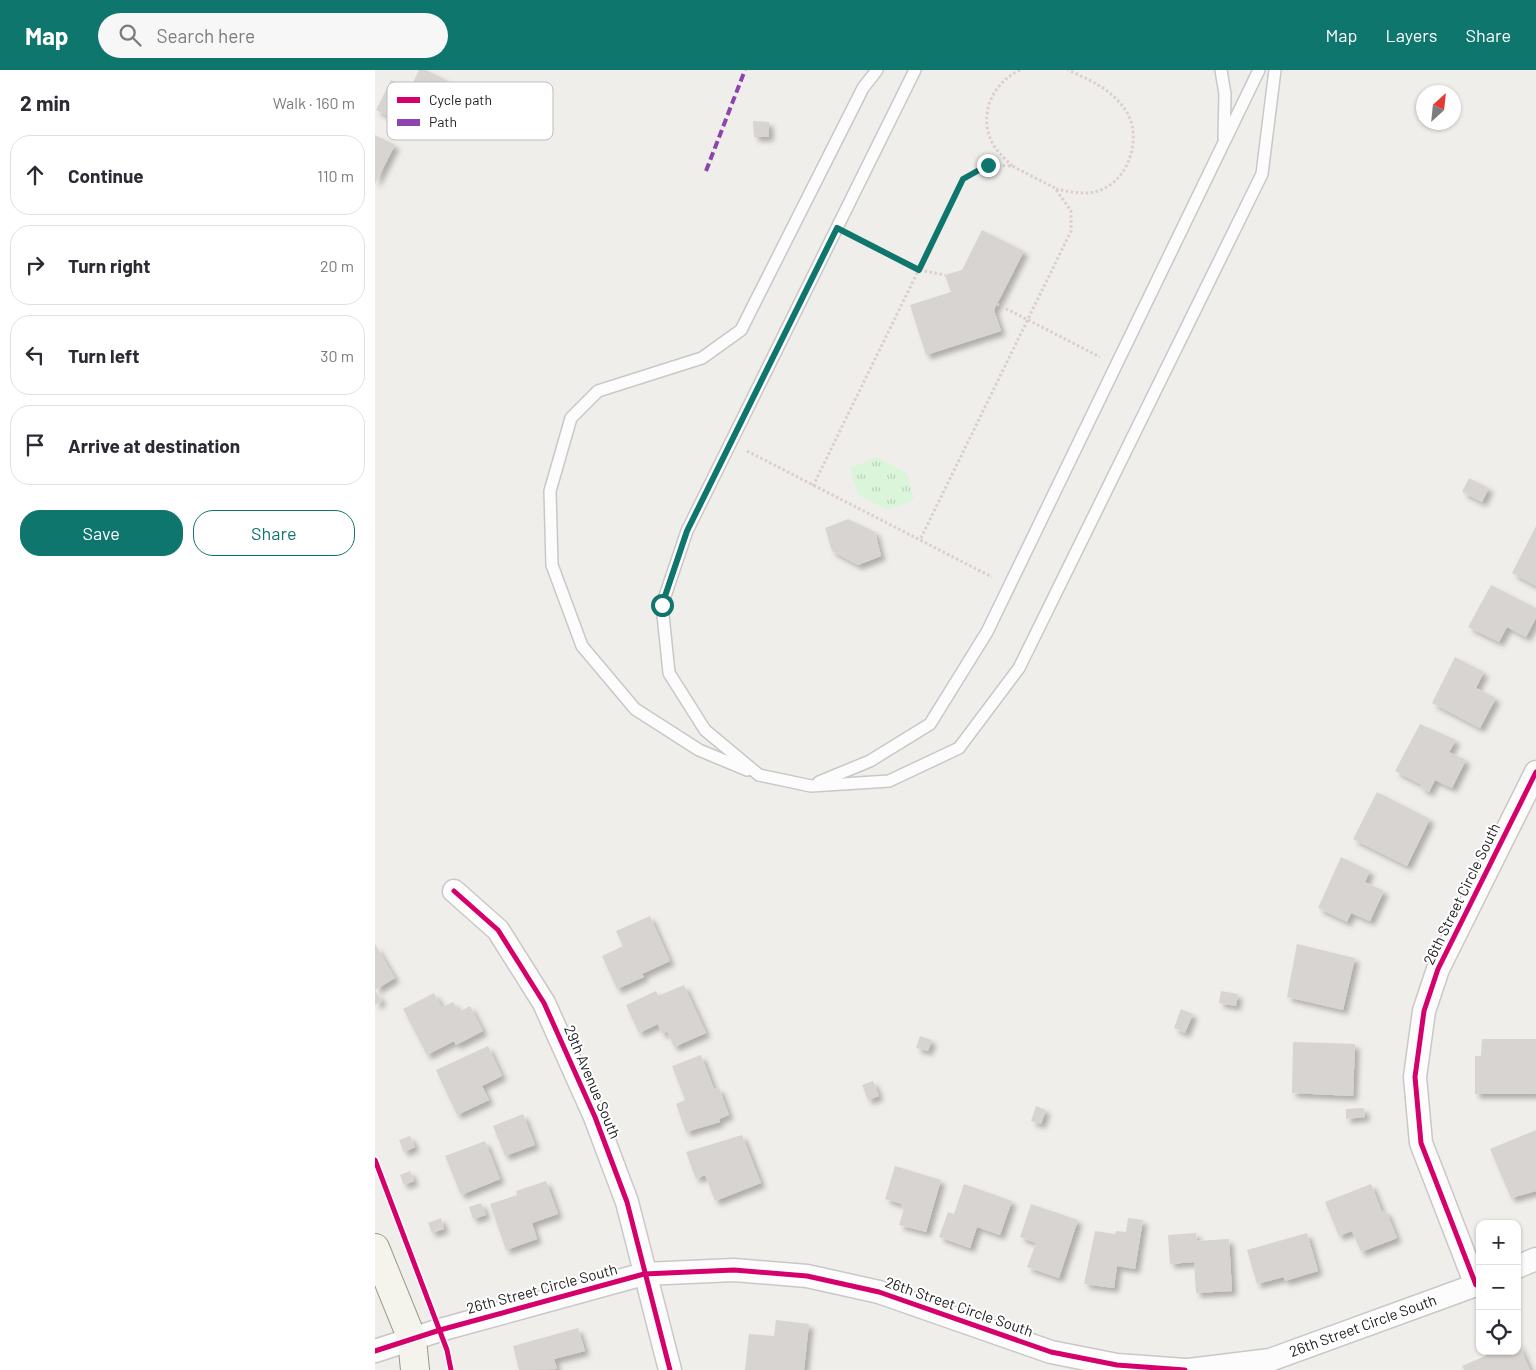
<!DOCTYPE html>
<meta charset="utf-8">
<style>
:root{--surface:#fff;--page:#f7f7f7;--text:#2b2b33;--muted:#7c7c81;--line:#e1e1e2;--accent:#0f766e}
body{margin:0;font-family:Barlow,sans-serif;background:var(--page);color:var(--text)}
.controls{position:absolute;right:15px;bottom:15px;display:grid;overflow:hidden;border-radius:10px;box-shadow:0 1px 4px #0004}
.controls button{width:45px;height:45px;display:grid;place-items:center;padding:0;border:0;border-bottom:1px solid var(--line);background:var(--surface);color:var(--text);font:25px sans-serif}
.compass{position:absolute;left:1041px;top:15px;width:45px;height:45px;border-radius:50%;background:var(--surface);box-shadow:0 1px 4px #0004;rotate:27deg}
.stop{position:absolute;width:15px;height:15px;margin:-11px;border:4px solid #0f766e;border-radius:50%;background:#fff}
.stop.end{background:#0f766e;border-color:#fff;box-shadow:0 1px 5px #0008}
.list{margin:0;padding:0;list-style:none}
h2{display:flex;justify-content:space-between;align-items:center;height:65px;margin:0;padding:0 20px;font-size:21px}
h2 small{font-size:16px;font-weight:400;color:var(--muted)}
.list li{display:grid;grid-template-columns:32px 1fr auto;gap:15px;align-items:center;box-sizing:border-box;height:80px;margin:0 10px 10px;padding:0 10px;border:1px solid var(--line);border-radius:20px}
.list b{display:block;font-size:19px;white-space:nowrap}
.list em{font-size:16px;font-style:normal;color:var(--muted)}
.actions{display:flex;gap:10px;padding:15px 20px}
.actions a{flex:1;padding:11px 0;border:1px solid var(--accent);border-radius:20px;text-align:center;font-size:18px;color:var(--accent)}
.actions .main{background:var(--accent);color:#fff}
.icon{flex:none;width:28px;height:28px;fill:none;stroke:currentColor;stroke-width:2;stroke-linecap:round;stroke-linejoin:round}
.map{position:relative;flex:none;width:1161px;height:1300px;overflow:hidden}
header{display:flex;align-items:center;gap:30px;box-sizing:border-box;height:70px;padding:0 25px;background:var(--accent);color:#fff}
header strong{font-size:24px}
nav{display:flex;gap:28px;margin-inline-start:auto;font-size:18px}
.search{width:350px;height:45px;background:var(--page);display:flex;align-items:center;gap:12px;box-sizing:border-box;padding:0 18px;border-radius:28px;color:var(--muted);font-size:19px}
main{display:flex}
aside{flex:1;background:var(--surface)}
.map>svg:first-child{display:block}
.park{fill:url(#park-tufts)}
.building{fill:#d7d4d2;filter:url(#shadow)}
.lines{fill:none;stroke-linecap:round;stroke-linejoin:round}
.lane-casing{stroke:#c9c8c7;stroke-width:14}
.street-casing{stroke:#c9c8c7;stroke-width:25}
.secondary-casing{stroke:#999a82;stroke-width:30}
.path{stroke:#dccecd;stroke-width:3;stroke-dasharray:2.5 2.5;stroke-linecap:butt}
.lane{stroke:#fdfcfc;stroke-width:11}
.street{stroke:#fdfcfc;stroke-width:22}
.secondary{stroke:#f4f4ed;stroke-width:28}
.quiet{stroke:#8e44ad;stroke-width:4;stroke-dasharray:8 4;stroke-linecap:butt}
.cycleway-casing{stroke:#fff;stroke-width:8}
.cycleway{stroke:#d6006c;stroke-width:5}
.route{stroke:#0f766e;stroke-width:6}
.labels{text-anchor:middle;stroke-width:4;stroke-linejoin:round;paint-order:stroke}
.street-label{font-size:15px;fill:#222;stroke:#fff}
.key{fill:#fff;stroke:#bdbdbd;stroke-width:1}
.key-label{font-size:14px;fill:#222}
</style>
<header>
<strong>Map</strong>
<div class="search"><svg class="icon" aria-label="search" viewBox="0 0 24 24"><circle cx="10" cy="10" r="6"/><path d="M15 15l6 6"/></svg>Search here</div>
<nav><a>Map</a><a>Layers</a><a>Share</a></nav>
</header>
<main>
<aside>
<h2>2 min<small>Walk · 160 m</small></h2>
<ul class="list">
<li><svg class="icon" aria-label="ahead" viewBox="0 0 24 24"><path d="M12 20V5M6 11l6-6 6 6"/></svg><div><b>Continue</b></div><em>110 m</em></li>
<li><svg class="icon" aria-label="right" viewBox="0 0 24 24"><path d="M7 20v-9h11M14 6l5 5-5 5"/></svg><div><b>Turn right</b></div><em>20 m</em></li>
<li><svg class="icon" aria-label="left" viewBox="0 0 24 24"><path d="M17 20v-9H6M10 6l-5 5 5 5"/></svg><div><b>Turn left</b></div><em>30 m</em></li>
<li><svg class="icon" aria-label="arrive" viewBox="0 0 24 24"><path d="M6 21V4h12l-3 4 3 4H6"/></svg><div><b>Arrive at destination</b></div></li>
</ul>
<div class="actions"><a class="main">Save</a><a>Share</a></div>
</aside>
<div class="map">
<svg width="1161" height="1300" viewBox="0 0 1161 1300">
<defs>
<pattern id="park-tufts" width="24" height="20" patternUnits="userSpaceOnUse" patternTransform="scale(1.25)"><rect width="24" height="20" fill="#daf5da"/><path d="M3 7l-1-3M5 7V3M7 7l1-3M15 17l-1-3M17 17v-4M19 17l1-3" fill="none" stroke="#bbd2bb"/></pattern>
<filter id="shadow"><feDropShadow dx="4.5" dy="4.5" stdDeviation="2.5" flood-color="#0004"/></filter>
</defs>
<rect width="100%" height="100%" fill="#f0eeeb"/>
<path class="park" d="M 502,387 L 532,403 L 539,430 L 513,440 L 483,425 L 475,398 Z"/>
<g class="building">
<path d="M 44,0 L 51,0 L 75,12 L 62,38 L 56,35 L 43,61 L 1,40 L 16,10 L 35,19 Z"/>
<path d="M 378,51 L 394,52 L 394,67 L 379,67 Z"/>
<path d="M 0,65 L 20,75 L 0,114 Z"/>
<path d="M 607,160 L 649,181 L 619,240 L 626,261 L 551,285 L 535,235 L 576,222 L 570,205 L 587,200 Z"/>
<path d="M 1094,408 L 1114,418 L 1107,432 L 1087,422 Z"/>
<path d="M 473,449 L 500,462 L 506,486 L 483,495 L 457,481 L 450,458 Z"/>
<path d="M 1161,456 L 1161,516 L 1137,503 Z"/>
<path d="M 1116,515 L 1161,538 L 1161,548 L 1151,567 L 1132,557 L 1124,572 L 1093,557 Z"/>
<path d="M 1080,587 L 1109,602 L 1101,618 L 1121,628 L 1105,658 L 1057,633 Z"/>
<path d="M 1045,654 L 1081,670 L 1074,682 L 1091,690 L 1077,718 L 1060,710 L 1054,722 L 1045,717 L 1047,715 L 1020,701 Z"/>
<path d="M 1002,722 L 1055,749 L 1032,796 L 978,769 Z"/>
<path d="M 966,787 L 995,801 L 990,812 L 1009,821 L 995,851 L 976,843 L 972,852 L 943,838 Z"/>
<path d="M 275,846 L 295,891 L 267,904 L 269,907 L 242,919 L 227,886 L 248,876 L 241,861 Z"/>
<path d="M 0,874 L 20,908 L 0,920 L 7,931 L 0,935 Z"/>
<path d="M 922,874 L 980,888 L 968,940 L 912,927 Z"/>
<path d="M 309,915 L 331,963 L 299,977 L 292,961 L 287,964 L 283,954 L 264,963 L 251,935 L 281,921 L 283,926 Z"/>
<path d="M 846,921 L 863,924 L 861,936 L 844,933 Z"/>
<path d="M 59,923 L 67,937 L 78,932 L 84,942 L 95,936 L 108,961 L 81,975 L 79,971 L 52,985 L 28,939 Z"/>
<path d="M 806,939 L 818,944 L 810,963 L 799,958 Z"/>
<path d="M 545,966 L 557,970 L 553,981 L 541,978 Z"/>
<path d="M 1107,969 L 1161,969 L 1161,1024 L 1100,1024 L 1100,986 L 1106,986 Z"/>
<path d="M 918,972 L 980,974 L 978,1026 L 917,1023 Z"/>
<path d="M 113,976 L 127,1006 L 107,1016 L 114,1030 L 82,1045 L 61,1000 Z"/>
<path d="M 326,985 L 339,1019 L 344,1018 L 354,1045 L 344,1049 L 345,1052 L 311,1062 L 301,1034 L 310,1030 L 297,996 Z"/>
<path d="M 498,1011 L 504,1026 L 493,1030 L 487,1015 Z"/>
<path d="M 661,1036 L 671,1040 L 666,1054 L 656,1051 Z"/>
<path d="M 989,1038 L 990,1047 L 971,1049 L 971,1039 Z"/>
<path d="M 148,1044 L 160,1075 L 130,1086 L 118,1056 Z"/>
<path d="M 1161,1060 L 1161,1121 L 1136,1128 L 1115,1079 Z"/>
<path d="M 367,1065 L 386,1113 L 340,1131 L 330,1105 L 321,1109 L 311,1082 Z"/>
<path d="M 35,1066 L 40,1077 L 29,1082 L 24,1070 Z"/>
<path d="M 110,1071 L 125,1109 L 86,1125 L 70,1086 Z"/>
<path d="M 520,1096 L 566,1110 L 551,1162 L 524,1155 L 529,1139 L 526,1138 L 527,1134 L 510,1129 Z"/>
<path d="M 35,1101 L 39,1111 L 29,1115 L 25,1105 Z"/>
<path d="M 171,1111 L 183,1144 L 157,1153 L 162,1169 L 131,1180 L 115,1134 L 142,1125 L 141,1121 Z"/>
<path d="M 589,1114 L 637,1131 L 625,1165 L 602,1157 L 595,1178 L 564,1167 L 573,1142 L 579,1144 Z"/>
<path d="M 996,1114 L 1007,1142 L 1011,1141 L 1022,1168 L 986,1182 L 977,1161 L 964,1166 L 950,1132 Z"/>
<path d="M 106,1133 L 111,1145 L 98,1149 L 94,1137 Z"/>
<path d="M 656,1134 L 703,1150 L 684,1208 L 652,1197 L 661,1173 L 645,1167 Z"/>
<path d="M 66,1148 L 69,1159 L 57,1163 L 53,1153 Z"/>
<path d="M 753,1148 L 768,1150 L 760,1199 L 742,1196 L 739,1218 L 709,1214 L 720,1161 L 740,1164 L 741,1161 L 751,1162 Z"/>
<path d="M 821,1163 L 822,1171 L 854,1169 L 857,1221 L 821,1223 L 819,1192 L 795,1194 L 793,1165 Z"/>
<path d="M 932,1163 L 943,1201 L 910,1211 L 909,1207 L 882,1214 L 872,1180 Z"/>
<path d="M 401,1250 L 434,1254 L 429,1300 L 370,1300 L 374,1264 L 399,1266 Z"/>
<path d="M 203,1258 L 210,1281 L 179,1289 L 182,1299 L 144,1300 L 138,1276 Z"/>
<path d="M 1142,1270 L 1155,1300 L 1089,1300 L 1087,1296 L 1122,1281 L 1142,1281 Z"/>
</g>
<g class="lines">
<g class="lane-casing">
<g id="lane">
<path d="M 540,0 L 312,461 L 287,535 L 294,603 L 330,660 L 384,705 L 436,716 L 514,711 L 584,678 L 644,598 L 887,104 L 900,0"/>
<path d="M 846,0 L 850,24 L 849,68"/>
<path d="M 372,700 L 324,680 L 260,639 L 207,576 L 177,495 L 175,421 L 196,348 L 223,321 L 327,288 L 366,260 L 488,18 L 502,0"/>
<path d="M 444,712 L 495,691 L 555,654 L 612,562 L 884,0"/>
</g>
</g>
<g class="street-casing">
<g id="street">
<path d="M 79,821 L 123,860 L 169,933 L 220,1047 L 252,1132 L 295,1300"/>
<path d="M 1142,1197 L 1161,1189"/>
<path d="M 1105,1213 L 1101,1215 L 1046,1073 L 1040,1007 L 1049,941 L 1063,899 L 1161,702"/>
<path d="M 0,1281 L 65,1260 L 269,1204 L 359,1200 L 432,1206 L 504,1222 L 676,1282 L 742,1295 L 810,1300"/>
<path d="M 814,1300 L 895,1290 L 1101,1215"/>
</g>
</g>
<g class="secondary-casing">
<path id="secondary" d="M 0,1178 L 37,1269 L 40,1300"/>
</g>
<g class="path">
<path d="M 637,96 C 632,91 626,85 621,79 C 601,50 615,14 645,0"/>
<path d="M 681,119 C 697,122 714,127 730,118 C 756,105 768,63 749,38 C 734,18 715,10 693,0"/>
<path d="M 478,166 L 544,200 L 570,205"/>
<path d="M 622,234 L 725,287"/>
<path d="M 372,381 L 617,507"/>
<path d="M 438,416 L 588,109 L 613,95 L 637,96 L 680,118 L 696,141 L 696,161 L 545,470"/>
</g>
<use href="#lane" class="lane"/>
<use href="#street" class="street"/>
<use href="#secondary" class="secondary"/>
<path class="quiet" d="M 331,101 L 370,0"/>
<g class="cycleway-casing">
<g id="cycleway">
<path d="M 79,821 L 123,860 L 169,933 L 220,1047 L 252,1132 L 295,1300"/>
<path d="M 0,1090 L 72,1280 L 76,1300"/>
<path d="M 1105,1213 L 1101,1215 L 1046,1073 L 1040,1007 L 1049,941 L 1063,899 L 1161,702"/>
<path d="M 0,1281 L 65,1260 L 269,1204 L 359,1200 L 432,1206 L 504,1222 L 676,1282 L 742,1295 L 810,1300"/>
</g>
</g>
<use href="#cycleway" class="cycleway"/>
</g>
<g class="lines">
<path class="route" d="M 287,535 L 312,461 L 462,158 L 544,200 L 588,109 L 613,95"/>
</g>
<g class="labels">
<g class="street-label">
<text transform="translate(1087 824) rotate(-64)" y="5">26th Street Circle South</text>
<text transform="translate(217 1012) rotate(67)" y="5">29th Avenue South</text>
<text transform="translate(167 1219) rotate(-15)" y="5">26th Street Circle South</text>
<text transform="translate(584 1237) rotate(19)" y="5">26th Street Circle South</text>
<text transform="translate(988 1256) rotate(-20)" y="5">26th Street Circle South</text>
</g>
</g>
<rect x="12" y="12" width="166" height="58" rx="8" class="key"/>
<rect x="22" y="27" width="23" height="6" fill="#d6006c"/>
<rect x="22" y="49" width="23" height="7" fill="#8e44ad"/>
<g class="key-label">
<text x="54" y="35">Cycle path</text>
<text x="54" y="57">Path</text>
</g>
</svg>
<div class="controls">
<button>+</button>
<button>−</button>
<button><svg class="icon" aria-label="locate" viewBox="0 0 24 24"><circle cx="12" cy="12" r="6"/><path d="M12 2v4M12 18v4M2 12h4M18 12h4"/></svg></button>
</div>
<svg class="compass" viewBox="-18 -18 36 36"><path d="M0-13l5 13h-10z" fill="#e53935"/><path d="M0 13l5-13h-10z" fill="#7c7c81"/></svg>
<div class="stop" style="left:287px;top:535px"></div>
<div class="stop end" style="left:613px;top:95px"></div>
</div>
</main>
